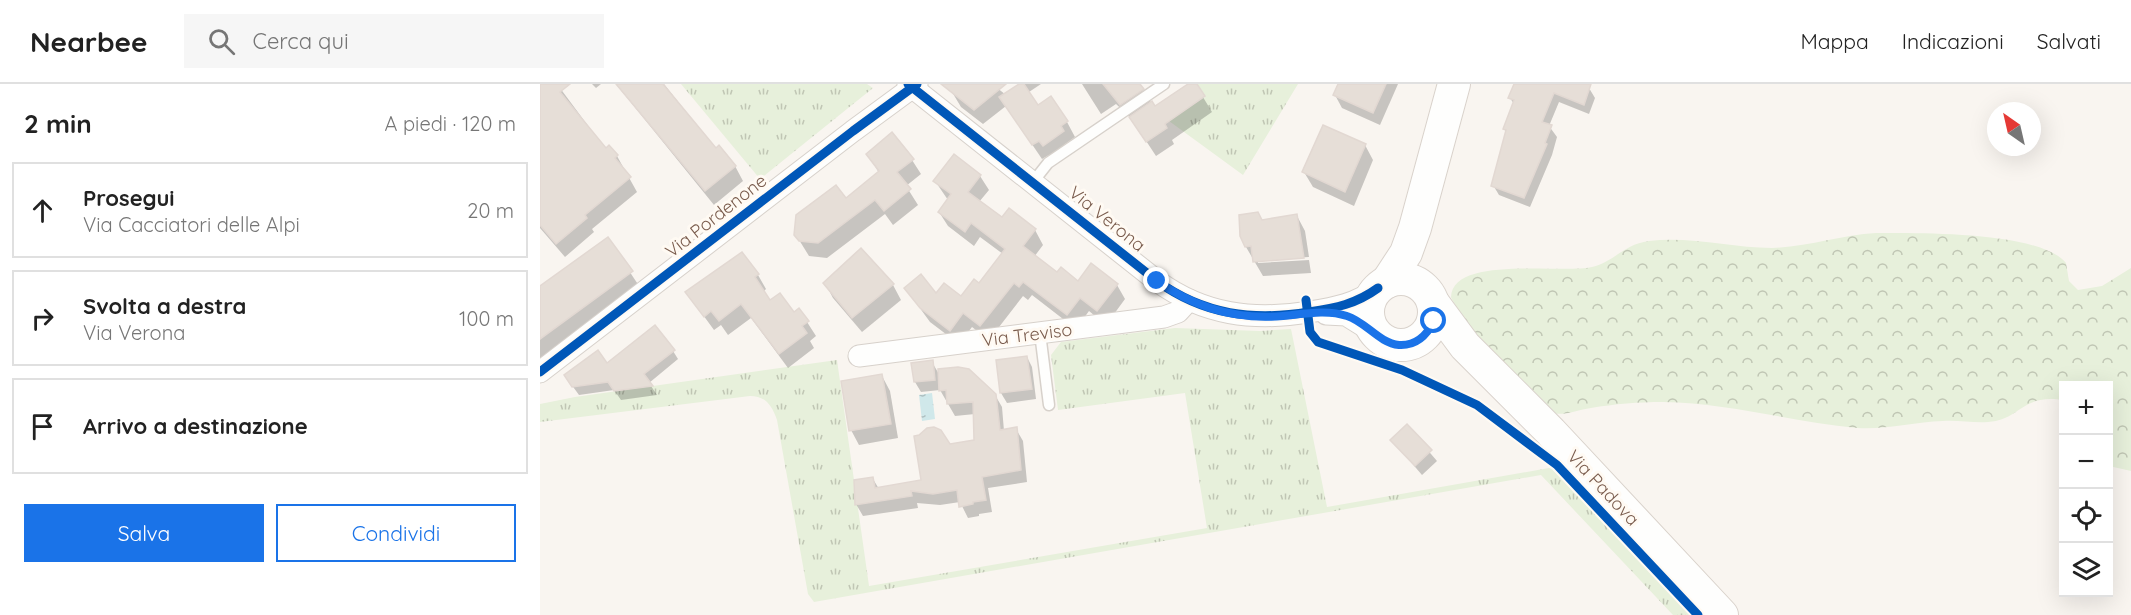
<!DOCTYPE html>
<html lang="it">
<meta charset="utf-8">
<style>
:root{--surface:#fff;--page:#f6f6f6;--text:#222;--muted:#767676;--line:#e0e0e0;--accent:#1a73e8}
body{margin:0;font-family:Quicksand,sans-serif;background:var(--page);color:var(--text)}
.controls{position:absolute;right:18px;bottom:18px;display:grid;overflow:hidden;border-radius:0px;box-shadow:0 6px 24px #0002}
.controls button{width:54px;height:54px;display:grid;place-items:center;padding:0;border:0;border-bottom:2px solid var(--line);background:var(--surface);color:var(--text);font:30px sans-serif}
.compass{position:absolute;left:1447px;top:18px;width:54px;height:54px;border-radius:50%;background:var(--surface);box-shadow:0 6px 24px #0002;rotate:326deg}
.stop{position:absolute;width:18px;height:18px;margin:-14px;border:4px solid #1a73e8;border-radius:50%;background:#fff}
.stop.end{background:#1a73e8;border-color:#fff;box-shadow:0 2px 6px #0008}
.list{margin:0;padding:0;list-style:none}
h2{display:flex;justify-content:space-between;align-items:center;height:78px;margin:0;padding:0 24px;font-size:26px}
h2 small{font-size:20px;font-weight:400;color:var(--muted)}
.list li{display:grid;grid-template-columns:39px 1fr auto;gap:18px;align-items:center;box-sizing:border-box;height:96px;margin:0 12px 12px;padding:0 12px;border:2px solid var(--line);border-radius:0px}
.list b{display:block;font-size:22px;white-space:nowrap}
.list p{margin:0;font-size:20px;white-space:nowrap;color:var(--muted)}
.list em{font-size:20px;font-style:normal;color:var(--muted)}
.actions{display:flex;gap:12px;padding:18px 24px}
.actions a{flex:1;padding:14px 0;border:2px solid var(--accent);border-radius:0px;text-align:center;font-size:21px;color:var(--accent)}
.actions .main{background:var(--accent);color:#fff}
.icon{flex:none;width:33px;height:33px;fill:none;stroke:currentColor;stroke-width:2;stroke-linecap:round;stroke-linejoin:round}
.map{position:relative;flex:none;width:1591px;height:531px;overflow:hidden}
header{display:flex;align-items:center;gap:36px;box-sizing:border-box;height:84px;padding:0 30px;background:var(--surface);border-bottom:2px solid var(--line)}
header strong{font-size:28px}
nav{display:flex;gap:33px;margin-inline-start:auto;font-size:21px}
.search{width:420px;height:54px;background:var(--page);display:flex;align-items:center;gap:15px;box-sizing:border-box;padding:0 21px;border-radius:0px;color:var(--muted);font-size:22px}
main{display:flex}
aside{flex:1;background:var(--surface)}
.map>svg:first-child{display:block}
.grass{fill:url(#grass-tufts)}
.forest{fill:url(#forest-crowns)}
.water{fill:url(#water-ripples)}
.shadow{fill:#0003}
.building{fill:#e6ded7;stroke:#e2d8d2;stroke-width:1.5}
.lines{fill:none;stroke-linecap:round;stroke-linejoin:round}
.lane-casing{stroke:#d7d1cb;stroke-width:13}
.street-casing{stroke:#d7d1cb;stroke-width:23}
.secondary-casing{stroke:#d9d2cb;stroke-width:34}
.lane{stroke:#fefefd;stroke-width:10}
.street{stroke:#fefefd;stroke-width:21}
.secondary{stroke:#fefefd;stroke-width:32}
.cycleway-casing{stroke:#fffaf3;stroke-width:13}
.cycleway{stroke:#0057b8;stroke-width:9}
.route{stroke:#1a73e8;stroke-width:8}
.labels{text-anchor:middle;stroke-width:6;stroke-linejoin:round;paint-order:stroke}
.street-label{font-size:18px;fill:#7a5c4d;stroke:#fffaf3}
</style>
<header>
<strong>Nearbee</strong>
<div class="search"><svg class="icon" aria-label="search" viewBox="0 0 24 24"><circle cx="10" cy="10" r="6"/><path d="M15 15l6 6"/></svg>Cerca qui</div>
<nav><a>Mappa</a><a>Indicazioni</a><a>Salvati</a></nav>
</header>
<main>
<aside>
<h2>2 min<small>A piedi · 120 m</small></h2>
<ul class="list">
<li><svg class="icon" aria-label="ahead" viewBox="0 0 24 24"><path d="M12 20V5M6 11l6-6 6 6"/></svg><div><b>Prosegui</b><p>Via Cacciatori delle Alpi</p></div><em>20 m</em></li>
<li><svg class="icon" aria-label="right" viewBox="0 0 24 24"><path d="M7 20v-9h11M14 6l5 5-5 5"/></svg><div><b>Svolta a destra</b><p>Via Verona</p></div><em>100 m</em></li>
<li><svg class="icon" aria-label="arrive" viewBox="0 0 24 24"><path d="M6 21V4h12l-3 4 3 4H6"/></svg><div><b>Arrivo a destinazione</b></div></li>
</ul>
<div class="actions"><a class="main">Salva</a><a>Condividi</a></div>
</aside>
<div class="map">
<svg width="1591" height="531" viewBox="0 0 1591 531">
<defs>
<pattern id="grass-tufts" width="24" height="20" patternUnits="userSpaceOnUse" patternTransform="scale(1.5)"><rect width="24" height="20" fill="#e7f0db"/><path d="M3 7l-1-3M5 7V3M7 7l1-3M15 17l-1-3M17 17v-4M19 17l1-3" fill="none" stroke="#c0c6b4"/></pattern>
<pattern id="forest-crowns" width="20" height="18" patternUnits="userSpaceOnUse" patternTransform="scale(1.5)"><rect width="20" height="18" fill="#e7f0db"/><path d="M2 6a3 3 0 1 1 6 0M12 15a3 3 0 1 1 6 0" fill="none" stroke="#c0c6b4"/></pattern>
<pattern id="water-ripples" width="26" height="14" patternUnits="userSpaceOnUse" patternTransform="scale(1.5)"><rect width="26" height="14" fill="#d0e8ea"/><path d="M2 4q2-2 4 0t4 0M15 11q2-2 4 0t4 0" fill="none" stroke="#aebfc0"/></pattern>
</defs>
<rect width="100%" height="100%" fill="#f9f5f0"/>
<g class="grass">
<path d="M 141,0 L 327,0 L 333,4 L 220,95 Z"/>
<path d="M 657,0 L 758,0 L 703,91 L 629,37 L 665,13 Z"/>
<path d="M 635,244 L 720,247 L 751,245 L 787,423 L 1009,384 L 1017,386 L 1153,531 L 1133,531 L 1001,391 L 274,518 L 268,510 L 237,336 C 232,322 226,312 210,312 L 0,338 L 0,320 L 35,313 L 297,276 L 329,502 L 667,444 L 645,309 L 518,326 L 511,271 L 521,258 Z"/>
</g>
<path class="forest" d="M 1336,149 C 1377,149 1500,147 1526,179 L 1529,197 L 1538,206 L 1562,202 L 1591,184 L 1591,387 L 1569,382 L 1568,302 L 1524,302 L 1523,316 C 1480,310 1481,336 1448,338 C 1433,339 1418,336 1403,337 C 1374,338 1345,346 1317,344 C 1252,338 1189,319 1123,318 C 1099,318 1074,320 1051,324 C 1037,326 1025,332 1011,329 C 997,325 916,228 911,213 C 913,171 1021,190 1052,183 C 1074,178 1084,160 1109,157 C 1150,152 1192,164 1232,164 C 1267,163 1301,151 1336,149 Z"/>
<path class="water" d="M 392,309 L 395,335 L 382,337 L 379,311 Z"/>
<g class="shadow">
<path d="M 0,0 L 17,0 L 66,66 L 77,72 L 97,108 L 52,145 L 54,148 L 25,173 L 0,144 Z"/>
<path d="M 52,0 L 61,0 L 56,4 Z"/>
<path d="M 76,0 L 124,0 L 176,66 L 195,82 L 203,97 L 174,121 Z"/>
<path d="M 418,0 L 452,0 L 514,48 L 508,37 L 527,38 L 535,53 L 524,61 L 527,66 L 512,76 L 509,71 L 502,75 L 466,22 L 443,40 L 421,23 L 412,8 Z"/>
<path d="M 484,0 L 501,0 L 489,8 Z"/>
<path d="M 542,0 L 598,0 L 615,24 L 651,0 L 655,0 L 672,28 L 632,56 L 634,60 L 616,72 L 591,34 L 576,20 L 561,30 Z"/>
<path d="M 800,0 L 858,0 L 840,41 L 802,24 L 795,11 Z"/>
<path d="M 974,0 L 1039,0 L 1049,4 L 1055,14 L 1049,30 L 1019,18 L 1009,42 L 1017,53 L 1012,71 L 990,123 L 959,111 L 953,101 L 967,49 L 964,45 L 974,20 L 970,14 Z"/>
<path d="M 825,61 L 833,76 L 814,122 L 773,103 L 764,88 Z"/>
<path d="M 328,70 L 372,76 L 381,90 L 366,102 L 378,121 L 353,141 L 345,130 L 287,174 L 269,172 L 256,151 L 305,117 L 339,89 Z"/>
<path d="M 440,92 L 449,106 L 439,118 L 462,135 L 495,146 L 503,161 L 494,173 L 517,190 L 538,199 L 577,201 L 585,215 L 566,241 L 549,227 L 536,245 L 492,211 L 488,216 L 483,212 L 449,256 L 432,243 L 419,260 L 390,238 L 366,205 L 421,214 L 440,201 L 463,170 L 440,153 L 434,162 L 408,142 L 399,128 L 408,116 L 395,97 Z"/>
<path d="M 757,132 L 765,147 L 769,173 L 718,176 L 718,179 L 769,176 L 771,189 L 723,192 L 706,163 Z"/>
<path d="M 68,155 L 107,214 L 0,291 L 0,204 Z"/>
<path d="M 202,170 L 218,191 L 226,205 L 223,208 L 230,218 L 267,238 L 276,252 L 270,257 L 274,264 L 248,284 L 211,234 L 188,251 L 181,241 L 174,246 L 147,209 Z"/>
<path d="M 285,199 L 353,201 L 361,216 L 322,248 L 293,214 Z"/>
<path d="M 133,267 L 138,275 L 109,299 L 117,311 L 81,316 L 74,306 L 39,311 L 31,300 L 67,281 Z"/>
<path d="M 487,273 L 492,283 L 496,315 L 467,319 L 461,309 Z"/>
<path d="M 392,278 L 400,292 L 455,311 L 462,323 L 464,347 L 476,345 L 483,357 L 487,398 L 448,404 L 452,428 L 439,430 L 439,432 L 428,434 L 420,418 L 400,421 L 377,419 L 378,424 L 323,432 L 316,420 L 333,395 L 339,405 L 383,397 L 409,362 L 436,357 L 435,330 L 415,332 L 400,306 L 381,308 L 375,298 L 373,280 Z"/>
<path d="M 342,292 L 350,307 L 358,354 L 319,361 L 311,346 Z"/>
<path d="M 867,342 L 897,377 L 882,391 L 852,356 Z"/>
</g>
<g class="building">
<path d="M 0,0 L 30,0 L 20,8 L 66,64 L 69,61 L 78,71 L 75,74 L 91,93 L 45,131 L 47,134 L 16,160 L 0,141 Z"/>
<path d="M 76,0 L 123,0 L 176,64 L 179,61 L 196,82 L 165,107 Z"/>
<path d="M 401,0 L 466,0 L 434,26 Z"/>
<path d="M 479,0 L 484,0 L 498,21 L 511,12 L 528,37 L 521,42 L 524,47 L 503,62 L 499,57 L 492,61 L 459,13 Z"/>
<path d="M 563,0 L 600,0 L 604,5 L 580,21 Z"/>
<path d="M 648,0 L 657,0 L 665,12 L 625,40 L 627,44 L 606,58 L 589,33 L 612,17 L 615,22 Z"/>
<path d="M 798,0 L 846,0 L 833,29 L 793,11 Z"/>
<path d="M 974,0 L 1051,0 L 1044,21 L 1014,9 L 1002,38 L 1012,41 L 1005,59 L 1007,60 L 984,114 L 951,102 L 966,46 L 963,45 L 974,16 L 968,14 Z"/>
<path d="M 783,41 L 826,60 L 805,108 L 762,88 Z"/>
<path d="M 352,48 L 374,75 L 357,88 L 371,105 L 344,127 L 335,116 L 278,159 L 259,157 L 254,151 L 256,131 L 296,101 L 306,114 L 339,87 L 326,70 Z"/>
<path d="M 414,70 L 441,91 L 428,108 L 462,133 L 469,124 L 496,145 L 483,162 L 517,188 L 521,183 L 538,197 L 551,179 L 578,200 L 557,227 L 540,214 L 527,231 L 483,198 L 479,203 L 474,199 L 440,242 L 423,229 L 410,247 L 380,224 L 364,204 L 381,190 L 396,209 L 404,199 L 421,212 L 434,195 L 439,199 L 465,165 L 431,139 L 425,148 L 398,128 L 411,110 L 393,97 Z"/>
<path d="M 718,128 L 722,136 L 757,130 L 764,174 L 713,178 L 711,162 L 705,163 L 700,152 L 699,131 Z"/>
<path d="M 68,153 L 93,187 L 0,255 L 0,202 Z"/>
<path d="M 321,164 L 354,200 L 312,234 L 283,199 Z"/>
<path d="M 202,168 L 219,190 L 215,193 L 230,216 L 240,209 L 254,228 L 259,224 L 269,237 L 262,242 L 267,249 L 239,270 L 201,220 L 179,237 L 171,227 L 164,233 L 145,208 Z"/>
<path d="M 115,241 L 135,266 L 104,290 L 113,302 L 74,307 L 68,298 L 32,303 L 24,291 L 58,266 L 67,279 Z"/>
<path d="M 487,272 L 492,305 L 460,309 L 456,276 Z"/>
<path d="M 393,276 L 395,296 L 374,298 L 371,279 Z"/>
<path d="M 418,283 L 429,285 L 456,310 L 460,346 L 477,343 L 481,386 L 442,393 L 446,416 L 433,418 L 433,420 L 419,423 L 417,406 L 393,410 L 371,407 L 372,412 L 315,421 L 314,396 L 333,393 L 335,404 L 381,396 L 374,352 L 379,351 L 387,344 L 394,343 L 401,346 L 410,360 L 434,356 L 433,318 L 407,320 L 406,306 L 399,307 L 398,285 Z"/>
<path d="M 342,290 L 351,340 L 309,347 L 301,297 Z"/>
<path d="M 867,340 L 892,366 L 875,382 L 850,356 Z"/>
</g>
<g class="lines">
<g class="lane-casing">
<g id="lane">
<path d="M 493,98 L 508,79 L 624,0"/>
<path d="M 500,249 L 509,321"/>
</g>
</g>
<g class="street-casing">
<g id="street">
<path d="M 368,0 L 617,197 C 664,231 713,237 769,228 C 796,224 816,220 838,204"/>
<path d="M 786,230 L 806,231 L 835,249"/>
<path d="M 319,272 L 624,233 L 638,228 L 649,216"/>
<path d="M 0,288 L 313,47 L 377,0"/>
</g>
</g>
<g class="secondary-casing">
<g id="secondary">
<circle cx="861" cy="228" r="33"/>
<path d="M 847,198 L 866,169 L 875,144 L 914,0"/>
<path d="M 894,220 L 925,262 L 1011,348 L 1182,531"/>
</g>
</g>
<use href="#lane" class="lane"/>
<use href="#street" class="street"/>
<use href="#secondary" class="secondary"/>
<g class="cycleway-casing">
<g id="cycleway">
<path d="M 368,0 L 617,197 C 664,231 713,237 769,228 C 796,224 816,220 838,204"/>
<path d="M 766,216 L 770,248 L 778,258 L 862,286 L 937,321 L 1017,381 L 1158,531"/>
<path d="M 0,288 L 313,47 L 377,0"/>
</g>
</g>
<use href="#cycleway" class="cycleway"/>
</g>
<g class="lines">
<path class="route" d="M 617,197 C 655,224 696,236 743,232 C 763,230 787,225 807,232 C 826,238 839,259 859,261 C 876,262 887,251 894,237"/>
</g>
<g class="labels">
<g class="street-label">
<text transform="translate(176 132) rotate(-38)" y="6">Via Pordenone</text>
<text transform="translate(567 135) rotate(39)" y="6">Via Verona</text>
<text transform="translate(487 251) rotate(-7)" y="6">Via Treviso</text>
<text transform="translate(1063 404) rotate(47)" y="6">Via Padova</text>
</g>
</g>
</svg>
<div class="controls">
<button>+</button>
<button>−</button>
<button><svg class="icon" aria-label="locate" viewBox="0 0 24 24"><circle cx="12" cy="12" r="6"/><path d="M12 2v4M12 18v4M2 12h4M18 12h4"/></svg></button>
<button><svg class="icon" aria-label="layers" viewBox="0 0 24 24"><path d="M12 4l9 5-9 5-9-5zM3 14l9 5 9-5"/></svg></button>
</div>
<svg class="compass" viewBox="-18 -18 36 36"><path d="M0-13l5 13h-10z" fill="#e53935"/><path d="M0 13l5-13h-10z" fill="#767676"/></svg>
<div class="stop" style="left:894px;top:237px"></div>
<div class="stop end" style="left:617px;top:197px"></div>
</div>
</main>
